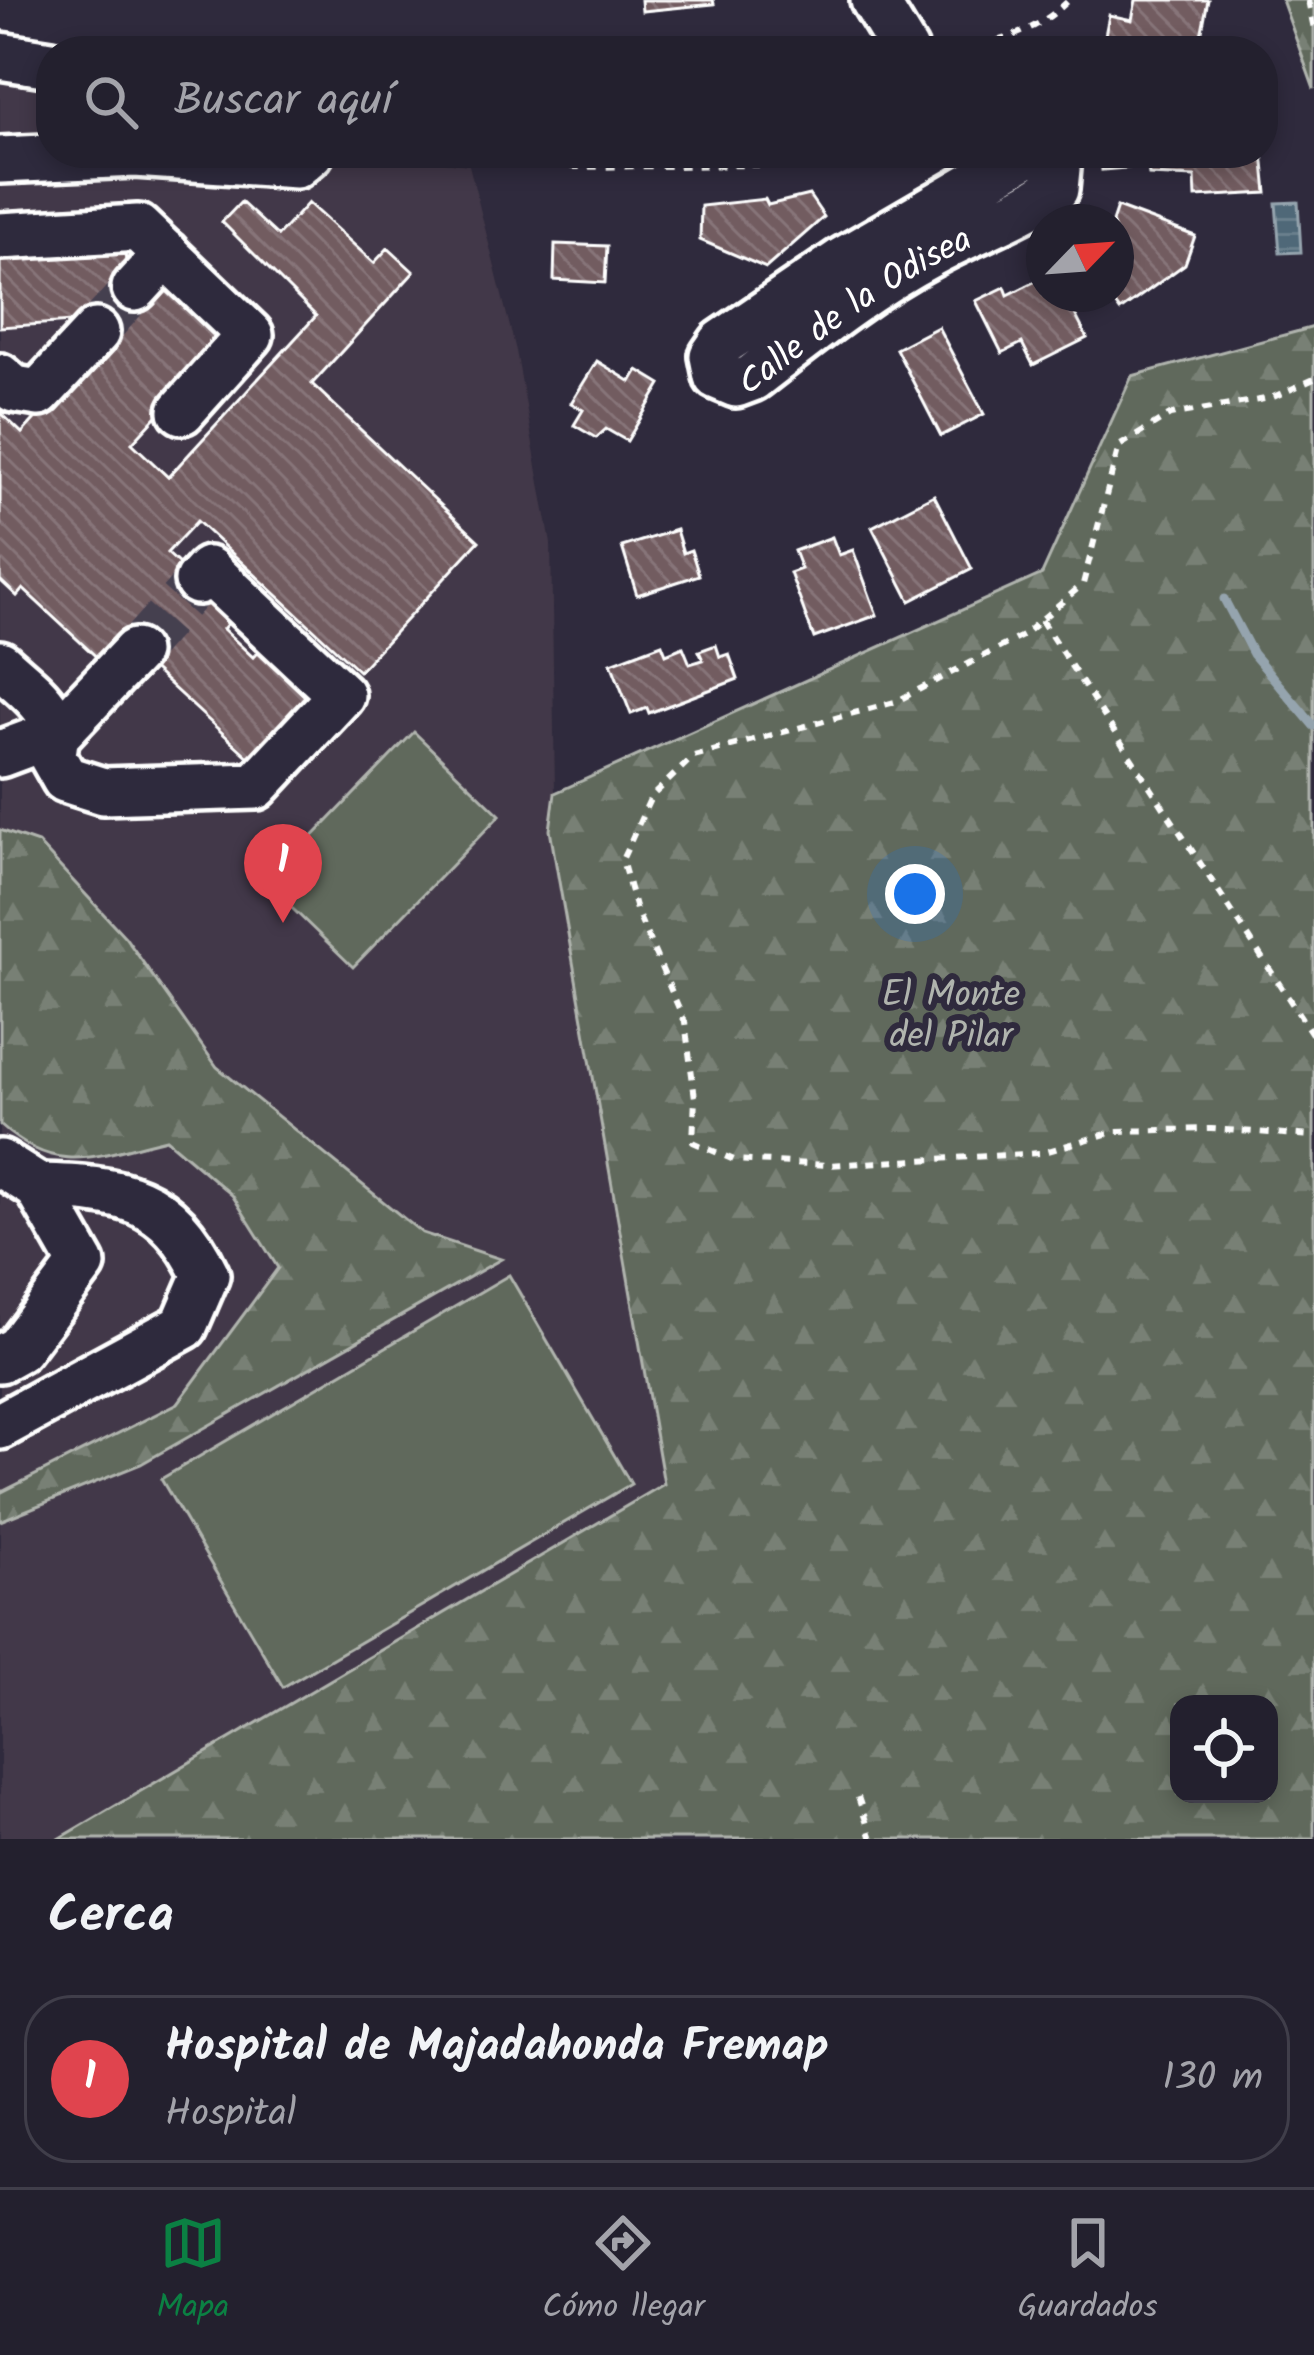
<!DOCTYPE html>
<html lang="es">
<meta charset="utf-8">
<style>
:root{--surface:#23202e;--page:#2f2d3a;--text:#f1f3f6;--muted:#a3a3aa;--line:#403e4a;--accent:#0b8043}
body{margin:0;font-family:Kalam,sans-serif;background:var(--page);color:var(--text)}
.controls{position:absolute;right:36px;bottom:36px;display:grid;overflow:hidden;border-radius:24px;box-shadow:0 6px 18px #0003}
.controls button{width:108px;height:108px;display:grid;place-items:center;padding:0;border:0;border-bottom:3px solid var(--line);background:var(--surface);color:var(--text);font:60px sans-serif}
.compass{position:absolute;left:1026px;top:204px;width:108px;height:108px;border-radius:50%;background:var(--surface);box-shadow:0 6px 18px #0003;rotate:65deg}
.you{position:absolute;left:915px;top:894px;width:42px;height:42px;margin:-30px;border:9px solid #fff;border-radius:50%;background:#1a73e8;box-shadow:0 0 0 18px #1a73e833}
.badge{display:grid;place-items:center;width:78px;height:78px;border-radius:50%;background:var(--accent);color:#fff;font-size:39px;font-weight:700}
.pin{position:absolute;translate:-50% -99px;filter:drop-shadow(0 3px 6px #0008)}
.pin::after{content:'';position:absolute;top:63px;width:42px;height:36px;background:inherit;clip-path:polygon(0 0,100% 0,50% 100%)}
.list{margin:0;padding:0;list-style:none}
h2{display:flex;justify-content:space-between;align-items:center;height:156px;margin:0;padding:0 48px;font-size:51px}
h2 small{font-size:39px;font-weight:400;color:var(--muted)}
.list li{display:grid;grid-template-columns:78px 1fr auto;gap:36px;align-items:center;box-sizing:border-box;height:168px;margin:0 24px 24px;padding:0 24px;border:3px solid var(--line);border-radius:48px}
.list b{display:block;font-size:45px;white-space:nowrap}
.list p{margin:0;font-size:39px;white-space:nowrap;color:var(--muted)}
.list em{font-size:39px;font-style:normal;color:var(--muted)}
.icon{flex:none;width:66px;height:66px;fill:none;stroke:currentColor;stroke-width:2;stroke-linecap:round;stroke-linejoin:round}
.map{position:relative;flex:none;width:1314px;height:1839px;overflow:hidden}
.search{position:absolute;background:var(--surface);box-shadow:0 6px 18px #0003;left:36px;right:36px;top:36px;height:132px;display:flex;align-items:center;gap:30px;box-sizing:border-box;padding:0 42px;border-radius:48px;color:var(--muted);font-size:45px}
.sheet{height:348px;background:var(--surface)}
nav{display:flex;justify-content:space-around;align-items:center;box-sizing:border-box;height:168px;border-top:3px solid var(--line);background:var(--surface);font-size:33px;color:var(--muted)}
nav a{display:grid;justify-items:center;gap:6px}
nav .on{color:var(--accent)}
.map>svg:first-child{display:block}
.built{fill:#433948}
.green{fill:#60695c;stroke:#b0b4ae;stroke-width:3}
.forest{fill:url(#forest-firs);stroke:#b0b4ae;stroke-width:3;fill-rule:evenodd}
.water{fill:url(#water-rules);stroke:#95a4ae;stroke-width:3}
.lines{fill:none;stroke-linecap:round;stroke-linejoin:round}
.stream{stroke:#95a4ae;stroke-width:9}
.building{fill:url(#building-back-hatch);stroke:#fff;stroke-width:3}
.minor-tunnel{stroke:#443f50;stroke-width:45;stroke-dasharray:45 22;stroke-linecap:butt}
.minor-casing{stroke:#fff;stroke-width:54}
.path{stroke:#fff;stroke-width:6;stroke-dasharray:9 9;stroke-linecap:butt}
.minor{stroke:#2f2a3d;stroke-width:45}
.labels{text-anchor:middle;stroke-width:12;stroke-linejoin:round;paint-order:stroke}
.street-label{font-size:36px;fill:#fff;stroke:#2f2a3d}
.park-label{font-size:36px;fill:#b0b4ae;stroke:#2f2a3d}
</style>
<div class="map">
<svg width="1314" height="1839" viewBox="0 0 1314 1839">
<defs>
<pattern id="forest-firs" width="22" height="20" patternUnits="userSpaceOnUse" patternTransform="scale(3)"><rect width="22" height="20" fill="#60695c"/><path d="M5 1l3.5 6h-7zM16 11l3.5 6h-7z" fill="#788074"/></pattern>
<pattern id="water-rules" width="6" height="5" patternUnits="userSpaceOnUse" patternTransform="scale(3)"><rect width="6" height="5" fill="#4f6878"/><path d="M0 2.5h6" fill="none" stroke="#697f8c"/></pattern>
<pattern id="building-back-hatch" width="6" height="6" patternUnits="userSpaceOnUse" patternTransform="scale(3)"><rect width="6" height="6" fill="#725c61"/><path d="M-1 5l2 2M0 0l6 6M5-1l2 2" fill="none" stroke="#877479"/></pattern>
</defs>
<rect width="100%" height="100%" fill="#2f2a3d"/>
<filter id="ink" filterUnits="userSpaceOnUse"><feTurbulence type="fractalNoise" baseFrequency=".00833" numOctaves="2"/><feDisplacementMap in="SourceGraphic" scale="24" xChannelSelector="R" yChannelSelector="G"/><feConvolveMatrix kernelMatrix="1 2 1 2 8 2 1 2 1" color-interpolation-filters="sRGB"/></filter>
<g filter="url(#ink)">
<path class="built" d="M 0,42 L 51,52 L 51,153 L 367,153 L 469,165 L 516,351 L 551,544 L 555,793 L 550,830 L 665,1484 L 80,1839 L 0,1839 Z"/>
<g class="green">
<path d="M 414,732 L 500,815 L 353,967 L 267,884 Z"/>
<path d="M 509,1275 L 631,1484 L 283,1687 L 161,1479 Z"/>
</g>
<g class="forest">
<path d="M 1282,0 L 1314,0 L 1314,89 Z"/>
<path d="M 1314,327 L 1314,1839 L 59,1839 L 664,1484 L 550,830 L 555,793 L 1042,574 L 1132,376 ZM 1269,1704 L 1269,1794 L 1179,1794 L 1179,1704 Z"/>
<path d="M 0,830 L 38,843 L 125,937 L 217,1067 L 422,1233 L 501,1259 L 141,1464 L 0,1521 L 0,1493 L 178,1403 L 278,1268 L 232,1195 L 166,1139 C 97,1155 59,1178 0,1125 Z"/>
</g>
<path class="water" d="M 1298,202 L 1301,252 L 1280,253 L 1276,203 Z"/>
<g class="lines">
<path class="stream" d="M 1224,599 L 1253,654 L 1314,726"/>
</g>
<g class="building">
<path d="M 641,0 L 713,0 L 714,4 L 642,11 Z"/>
<path d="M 1136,0 L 1208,0 L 1198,51 L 1102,51 L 1109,15 L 1132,20 Z"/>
<path d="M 1263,153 L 1267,193 L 1196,197 L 1195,177 L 1149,175 L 1148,166 L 1102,170 L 1101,155 Z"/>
<path d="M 809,195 L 824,217 L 766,268 L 700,240 L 701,206 L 765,199 L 768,205 Z"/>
<path d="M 241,202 L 278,236 L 308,203 L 374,263 L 388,248 L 414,272 L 312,384 L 479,541 L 359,671 L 197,521 L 167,553 L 235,615 L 223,629 L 253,657 L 265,644 L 320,693 L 254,762 L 121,640 L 102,662 L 23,589 L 17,596 L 0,580 L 0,412 L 22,433 L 107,340 L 86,321 L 0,327 L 0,256 L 125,252 L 127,273 L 159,284 L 224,343 L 132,443 L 168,477 L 316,316 L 222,222 Z"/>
<path d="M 1117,207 L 1195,236 L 1185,264 L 1120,311 L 1108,294 L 1116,294 L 1117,235 L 1112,222 Z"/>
<path d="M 555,244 L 607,246 L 605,283 L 554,280 Z"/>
<path d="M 1044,277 L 1044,294 L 1065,294 L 1087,338 L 1033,365 L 1022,343 L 1002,353 L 976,301 L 1005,287 L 1008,295 Z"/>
<path d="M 938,327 L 984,414 L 941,436 L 896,349 Z"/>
<path d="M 597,361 L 631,382 L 638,370 L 661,384 L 627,441 L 606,429 L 596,438 L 574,425 L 583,410 L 571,403 Z"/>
<path d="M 934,495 L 972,569 L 910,601 L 872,527 Z"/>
<path d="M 676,530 L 683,553 L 691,550 L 699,575 L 637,595 L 622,547 Z"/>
<path d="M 832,537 L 839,555 L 853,550 L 877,615 L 814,638 L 790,573 L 801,569 L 794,551 Z"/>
<path d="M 662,644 L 666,654 L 683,647 L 690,664 L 703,660 L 699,651 L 716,645 L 720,657 L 729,654 L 738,679 L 649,713 L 647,708 L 631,714 L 611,663 Z"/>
</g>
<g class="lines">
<g class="minor-tunnel">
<path d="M 96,332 L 135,288"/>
<path d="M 135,652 L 198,581"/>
</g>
<g class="minor-casing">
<g id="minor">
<path d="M 874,0 L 905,51"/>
<path d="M 0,56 L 51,64"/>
<path id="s1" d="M 1028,153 L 842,261 L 722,343 L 713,356 L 717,376 L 736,384 L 752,378 C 810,333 866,288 930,254 C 971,231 1018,216 1055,189 L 1057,168 L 1046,155 L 1030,153"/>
<path d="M 0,160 L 135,154 L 296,165 L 310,153"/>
<path d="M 0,236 L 138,228 L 250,335 L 182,411"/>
<path d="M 135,288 L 166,254"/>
<path d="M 0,377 L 14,389 L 39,393 L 96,332"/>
<path d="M 0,664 C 31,693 65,711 52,756 L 65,779 L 103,791 L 256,786 L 341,695 L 208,570 L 198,581"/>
<path d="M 0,754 L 59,732 L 135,652"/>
<path d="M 0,1163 L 38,1187 L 82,1264 L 18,1349 L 0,1359"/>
<path d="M 0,1426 L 184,1326 L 206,1275 C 168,1195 121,1189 38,1187"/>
</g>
</g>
<g class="path">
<path d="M 1308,0 L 1314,29"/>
<path d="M 86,47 L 108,51"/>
<path d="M 944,51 C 993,44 1032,36 1069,0"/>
<path d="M 500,153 L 573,167 L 761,165 L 782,153"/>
<path d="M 1314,379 L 1271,398 L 1170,415 L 1119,446 L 1083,584 L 1022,636 L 895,702 L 694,756 L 651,797 L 622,860 L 636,910 L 685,1022 L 695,1098 L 693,1142 L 734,1160 L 829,1165 L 1041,1153 L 1116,1131 L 1211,1129 L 1314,1136"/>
<path d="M 1041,620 L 1314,1037"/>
<path d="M 858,1797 L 872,1839"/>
</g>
<use href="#minor" class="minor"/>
</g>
</g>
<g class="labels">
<g class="street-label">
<text dy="13" stroke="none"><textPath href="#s1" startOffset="558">Calle de la Odisea</textPath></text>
</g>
<g class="park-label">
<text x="951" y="1006">El Monte<tspan x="951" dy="41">del Pilar</tspan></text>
</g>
</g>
</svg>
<div class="controls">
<button><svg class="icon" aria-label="locate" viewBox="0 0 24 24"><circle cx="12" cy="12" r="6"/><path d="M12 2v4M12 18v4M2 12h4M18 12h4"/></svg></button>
</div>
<svg class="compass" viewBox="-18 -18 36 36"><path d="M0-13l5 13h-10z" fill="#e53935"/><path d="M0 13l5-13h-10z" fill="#a3a3aa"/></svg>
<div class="you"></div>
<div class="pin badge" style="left:283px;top:923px;background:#e0444e">1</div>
<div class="search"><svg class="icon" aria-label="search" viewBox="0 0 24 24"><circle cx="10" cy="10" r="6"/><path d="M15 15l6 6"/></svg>Buscar aquí</div>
</div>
<section class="sheet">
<h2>Cerca<small></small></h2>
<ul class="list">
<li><span class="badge" style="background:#e0444e">1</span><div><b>Hospital de Majadahonda Fremap</b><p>Hospital</p></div><em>130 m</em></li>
</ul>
</section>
<nav>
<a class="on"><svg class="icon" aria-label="map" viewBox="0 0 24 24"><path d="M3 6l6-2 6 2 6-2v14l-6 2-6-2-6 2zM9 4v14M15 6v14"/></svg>Mapa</a>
<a><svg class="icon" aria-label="directions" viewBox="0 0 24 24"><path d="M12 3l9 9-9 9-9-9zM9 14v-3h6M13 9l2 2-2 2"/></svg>Cómo llegar</a>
<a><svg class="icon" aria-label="saved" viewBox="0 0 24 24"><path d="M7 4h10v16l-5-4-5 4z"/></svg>Guardados</a>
</nav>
